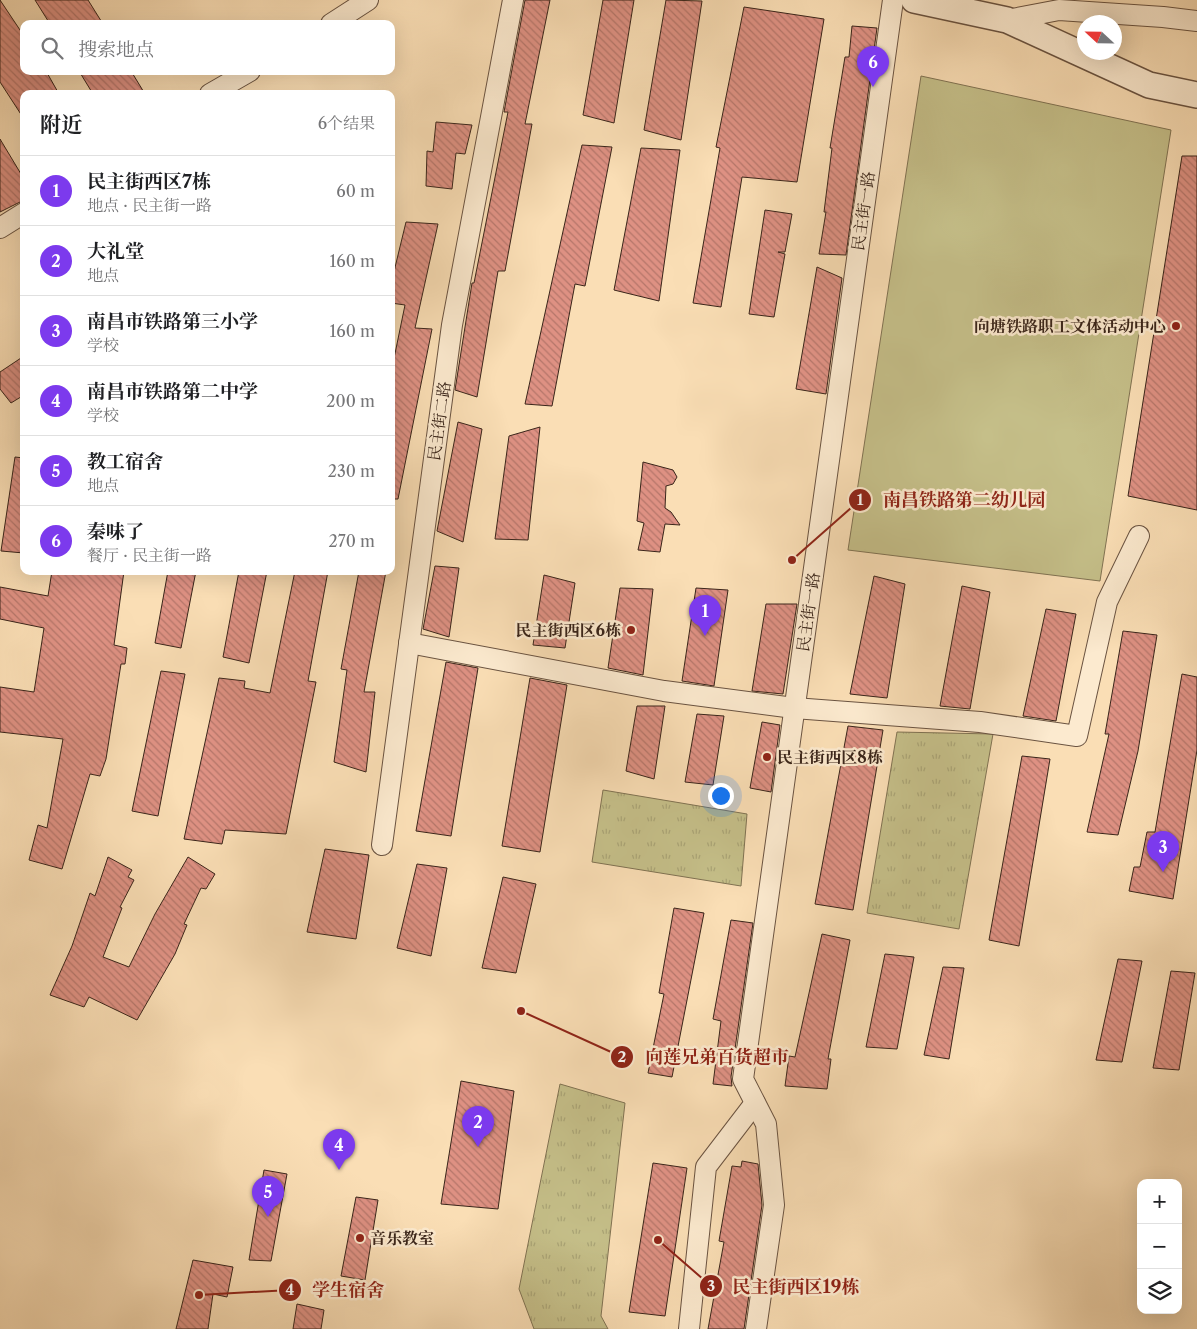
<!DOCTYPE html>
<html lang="zh">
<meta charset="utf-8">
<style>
:root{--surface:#fff;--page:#f2f2f2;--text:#202124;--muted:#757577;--line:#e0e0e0;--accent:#7c3aed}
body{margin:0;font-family:"Libre Caslon Text","Noto Serif SC",serif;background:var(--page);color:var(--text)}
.controls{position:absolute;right:15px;bottom:15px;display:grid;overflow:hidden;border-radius:10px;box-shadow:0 5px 20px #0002}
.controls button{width:45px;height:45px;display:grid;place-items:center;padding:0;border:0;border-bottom:1px solid var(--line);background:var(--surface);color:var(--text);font:25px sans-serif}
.compass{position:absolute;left:1077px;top:15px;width:45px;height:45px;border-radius:50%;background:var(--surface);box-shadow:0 5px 20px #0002;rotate:292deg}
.you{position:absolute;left:720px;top:795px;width:18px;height:18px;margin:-12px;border:4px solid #fff;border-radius:50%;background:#1a73e8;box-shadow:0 0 0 8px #1a73e833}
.badge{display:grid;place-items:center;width:32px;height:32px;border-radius:50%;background:var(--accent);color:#fff;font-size:16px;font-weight:700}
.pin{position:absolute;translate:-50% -41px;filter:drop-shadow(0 1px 2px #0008)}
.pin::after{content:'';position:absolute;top:26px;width:18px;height:15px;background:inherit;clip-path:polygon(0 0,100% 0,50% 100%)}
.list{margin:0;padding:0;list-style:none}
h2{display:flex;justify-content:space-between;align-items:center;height:65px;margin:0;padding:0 20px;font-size:21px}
h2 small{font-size:16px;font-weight:400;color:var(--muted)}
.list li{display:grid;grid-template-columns:32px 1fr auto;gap:15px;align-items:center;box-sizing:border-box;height:70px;padding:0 20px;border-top:1px solid var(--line)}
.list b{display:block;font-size:19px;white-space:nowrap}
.list p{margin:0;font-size:16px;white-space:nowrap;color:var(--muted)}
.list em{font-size:16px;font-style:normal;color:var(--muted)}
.icon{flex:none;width:28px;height:28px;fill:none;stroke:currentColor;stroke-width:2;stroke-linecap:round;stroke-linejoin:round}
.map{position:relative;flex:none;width:1197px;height:1329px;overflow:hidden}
.search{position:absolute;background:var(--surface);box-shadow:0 5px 20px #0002;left:20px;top:20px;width:375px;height:55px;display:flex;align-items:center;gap:12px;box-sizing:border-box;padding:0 18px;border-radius:10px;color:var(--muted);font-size:19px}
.panel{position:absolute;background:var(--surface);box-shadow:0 5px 20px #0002;left:20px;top:90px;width:375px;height:485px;border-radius:10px}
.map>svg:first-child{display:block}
.grass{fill:url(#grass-tufts);stroke:#807252}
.garden{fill:#c5bf89;stroke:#807252}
.building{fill:url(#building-back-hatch);stroke:#3a251a}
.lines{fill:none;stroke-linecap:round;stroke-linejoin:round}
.minor-casing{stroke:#6a5341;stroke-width:22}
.tertiary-casing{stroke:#6a5341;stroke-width:28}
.minor{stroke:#fceacf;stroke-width:20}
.tertiary{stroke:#fceacf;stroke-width:25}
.poi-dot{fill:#8f2418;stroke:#fceacf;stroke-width:2}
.labels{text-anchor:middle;stroke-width:5;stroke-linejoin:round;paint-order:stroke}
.street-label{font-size:16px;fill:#3a251a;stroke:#fceacf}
.poi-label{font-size:16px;font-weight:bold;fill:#3a251a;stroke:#fceacf;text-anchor:end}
.leader{fill:none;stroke:#8f2418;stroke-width:2}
.callout-dot{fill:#8f2418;stroke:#fceacf;stroke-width:2}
.mark-label{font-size:15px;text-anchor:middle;font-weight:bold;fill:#fff}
.callout-label{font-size:18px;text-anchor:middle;font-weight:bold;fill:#8f2418;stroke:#fceacf;stroke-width:5;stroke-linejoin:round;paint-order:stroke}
</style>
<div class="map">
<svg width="1197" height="1329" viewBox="0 0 1197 1329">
<defs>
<pattern id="grass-tufts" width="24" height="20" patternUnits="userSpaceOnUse" patternTransform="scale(1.25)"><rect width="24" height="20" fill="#c5bf89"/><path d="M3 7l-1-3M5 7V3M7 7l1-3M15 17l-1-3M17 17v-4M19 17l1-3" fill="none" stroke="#aaa476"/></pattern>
<pattern id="building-back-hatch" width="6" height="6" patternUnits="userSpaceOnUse" patternTransform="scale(1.25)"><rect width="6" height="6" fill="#de9183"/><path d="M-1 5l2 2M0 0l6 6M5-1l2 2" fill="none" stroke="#b5766a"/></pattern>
</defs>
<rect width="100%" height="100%" fill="#fadeb5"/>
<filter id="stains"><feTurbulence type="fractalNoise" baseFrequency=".004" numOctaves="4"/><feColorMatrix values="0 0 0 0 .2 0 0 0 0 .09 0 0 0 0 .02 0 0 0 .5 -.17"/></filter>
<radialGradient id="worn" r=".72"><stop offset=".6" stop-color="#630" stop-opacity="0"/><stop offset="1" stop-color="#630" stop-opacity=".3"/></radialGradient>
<g class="grass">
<path d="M 897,732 L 993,734 L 959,929 L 867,913 Z"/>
<path d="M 603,790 L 747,814 L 741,886 L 592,862 Z"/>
<path d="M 560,1084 L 625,1103 L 601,1316 L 608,1329 L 534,1329 L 519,1289 Z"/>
</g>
<path class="garden" d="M 921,76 L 1171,130 L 1100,581 L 848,550 Z"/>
<g class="building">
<path d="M 0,0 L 24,36 L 24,71 L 46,71 L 59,94 L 24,94 L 24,119 L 0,82 Z"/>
<path d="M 35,0 L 88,0 L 103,24 L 50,24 Z"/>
<path d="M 525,0 L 550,0 L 525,124 L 532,124 L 505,271 L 498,271 L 477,397 L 455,390 L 472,283 L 474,283 L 508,112 L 504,112 Z"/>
<path d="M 603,0 L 634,0 L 614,123 L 583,115 Z"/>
<path d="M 666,0 L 702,1 L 681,140 L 644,130 Z"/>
<path d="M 744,7 L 824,19 L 797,182 L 742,177 L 721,307 L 693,303 L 720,148 L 716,147 Z"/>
<path d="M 852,26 L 877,28 L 846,255 L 819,254 L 826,212 L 824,212 L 832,148 L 830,148 L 845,57 L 849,57 Z"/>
<path d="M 79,71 L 131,71 L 145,94 L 93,94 Z"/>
<path d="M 436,122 L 472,125 L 465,154 L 456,153 L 452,189 L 426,186 L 427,151 L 433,152 Z"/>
<path d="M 0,139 L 24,179 L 24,200 L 0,212 Z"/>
<path d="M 582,145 L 612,147 L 585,286 L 575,284 L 552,406 L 525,404 Z"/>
<path d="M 641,148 L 680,150 L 659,301 L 614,290 Z"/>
<path d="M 1182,156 L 1197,156 L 1197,510 L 1128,496 Z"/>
<path d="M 765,210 L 792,214 L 785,252 L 778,252 L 785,254 L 774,317 L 749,314 Z"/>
<path d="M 406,222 L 438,224 L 415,328 L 432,329 L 398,499 L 391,499 L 391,373 L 405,305 L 391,303 L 391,284 Z"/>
<path d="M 817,267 L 842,278 L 826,394 L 796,389 Z"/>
<path d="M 24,356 L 24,395 L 11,403 L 0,389 L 0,372 Z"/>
<path d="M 458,422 L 482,429 L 463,542 L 437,531 Z"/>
<path d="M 540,427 L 528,540 L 495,539 L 509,436 Z"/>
<path d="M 15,457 L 24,458 L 24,553 L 1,551 Z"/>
<path d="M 643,462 L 673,470 L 677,477 L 673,484 L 666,486 L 665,508 L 671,512 L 680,525 L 665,524 L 660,552 L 638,550 L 644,523 L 637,521 Z"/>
<path d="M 435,566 L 459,568 L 449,637 L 423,629 Z"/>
<path d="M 52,571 L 124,571 L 114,645 L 127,648 L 125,664 L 121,664 L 106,759 L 100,776 L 90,774 L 62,869 L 29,860 L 38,825 L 47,828 L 63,739 L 0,732 L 0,687 L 34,692 L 44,628 L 0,619 L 0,587 L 48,596 Z"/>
<path d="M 168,571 L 196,571 L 181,648 L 155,643 Z"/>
<path d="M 239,571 L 267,571 L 249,663 L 223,657 Z"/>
<path d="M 295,571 L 328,571 L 308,681 L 316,682 L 286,834 L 225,830 L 222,844 L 184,839 L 219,678 L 245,681 L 244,688 L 270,693 Z"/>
<path d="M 359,571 L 386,571 L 364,692 L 375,692 L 366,772 L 334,762 L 347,670 L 341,669 Z"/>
<path d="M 544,575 L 575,583 L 565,648 L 533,645 Z"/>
<path d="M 874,576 L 905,584 L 887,698 L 850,694 Z"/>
<path d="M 962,586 L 990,592 L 970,709 L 940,706 Z"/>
<path d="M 620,588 L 653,589 L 643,675 L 608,668 Z"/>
<path d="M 696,588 L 728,590 L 714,686 L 682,681 Z"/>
<path d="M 766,604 L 797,604 L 783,694 L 752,691 Z"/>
<path d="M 1046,609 L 1076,614 L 1056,721 L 1023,716 Z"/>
<path d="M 1123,631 L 1157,635 L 1138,751 L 1118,835 L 1087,832 L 1109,734 L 1105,734 Z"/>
<path d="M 446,662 L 478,668 L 451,836 L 416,831 Z"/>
<path d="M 161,671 L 185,674 L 158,816 L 132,811 Z"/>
<path d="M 1182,674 L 1197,677 L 1197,750 L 1173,899 L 1129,891 L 1134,867 L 1140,867 L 1147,832 L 1155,832 Z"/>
<path d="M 530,678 L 567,685 L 540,852 L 502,846 Z"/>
<path d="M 637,706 L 665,706 L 654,779 L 626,771 Z"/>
<path d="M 697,714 L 724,716 L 713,785 L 685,782 Z"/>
<path d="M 762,722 L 780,725 L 771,792 L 750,788 Z"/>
<path d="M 848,726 L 883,730 L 853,910 L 815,904 Z"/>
<path d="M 1022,756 L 1050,759 L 1019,946 L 989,940 Z"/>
<path d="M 325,849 L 369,855 L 356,939 L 307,932 Z"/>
<path d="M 108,857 L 132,870 L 128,877 L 134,880 L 120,907 L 122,908 L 103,957 L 129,967 L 155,914 L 188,857 L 215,874 L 206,889 L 201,888 L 184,924 L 187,925 L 175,954 L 137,1020 L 89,997 L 84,1007 L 50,995 L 72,946 L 90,893 L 95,896 Z"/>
<path d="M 417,864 L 447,868 L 431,956 L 397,948 Z"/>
<path d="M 503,877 L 536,884 L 516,973 L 482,968 Z"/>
<path d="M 674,908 L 704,913 L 672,1077 L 648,1073 L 664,994 L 659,993 Z"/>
<path d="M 731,920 L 753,923 L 731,1077 L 732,1086 L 713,1084 L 721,1021 L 713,1019 Z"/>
<path d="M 822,934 L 850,940 L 828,1059 L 831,1059 L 827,1089 L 785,1086 L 789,1056 L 795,1057 Z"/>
<path d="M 885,954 L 914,957 L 897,1049 L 866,1047 Z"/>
<path d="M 1118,959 L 1142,961 L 1122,1062 L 1096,1060 Z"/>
<path d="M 943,967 L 964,968 L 949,1059 L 924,1055 Z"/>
<path d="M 1171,971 L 1195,973 L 1179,1070 L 1153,1068 Z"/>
<path d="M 461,1081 L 514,1091 L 498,1209 L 441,1204 Z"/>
<path d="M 742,1161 L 758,1164 L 762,1205 L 744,1329 L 708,1329 L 724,1242 L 719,1241 L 732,1166 L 741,1167 Z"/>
<path d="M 653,1163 L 687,1168 L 665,1316 L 629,1312 Z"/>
<path d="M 264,1170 L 287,1174 L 271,1261 L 249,1260 Z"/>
<path d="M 356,1197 L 378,1200 L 365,1280 L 341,1276 Z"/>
<path d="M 193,1260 L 233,1267 L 227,1297 L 213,1294 L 208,1329 L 176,1329 Z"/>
<path d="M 297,1304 L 324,1310 L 321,1329 L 293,1329 Z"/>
</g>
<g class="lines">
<g class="minor-casing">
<g id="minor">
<path d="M 1007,20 L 1059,10 L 1163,17 L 1197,21"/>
<path d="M 331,24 L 368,0"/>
<path d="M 210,94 L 250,71"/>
<path d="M 0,228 L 24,213"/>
<path d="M 409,643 L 664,691 L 794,708 L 980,722 L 1077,736 L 1107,602 L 1139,536"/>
<path d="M 382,845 L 452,325 L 513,0"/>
<path d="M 689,1329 L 706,1167 L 755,1103"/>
<path d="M 756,1329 L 774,1205 L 766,1124 L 743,1079 L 893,0"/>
</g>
</g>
<g class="tertiary-casing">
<path id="tertiary" d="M 914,0 L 1007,20 L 1149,85 L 1197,95"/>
</g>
<use href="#minor" class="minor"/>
<use href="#tertiary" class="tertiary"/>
</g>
<g class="poi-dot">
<circle cx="1176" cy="326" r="5"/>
<circle cx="631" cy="630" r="5"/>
<circle cx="767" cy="757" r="5"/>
<circle cx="360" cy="1238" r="5"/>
</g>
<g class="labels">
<g class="street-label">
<text transform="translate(863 211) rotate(-82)" y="6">民主街一路</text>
<text transform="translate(439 421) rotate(-82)" y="6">民主街二路</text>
<text transform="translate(808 612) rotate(-82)" y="6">民主街一路</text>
</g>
<g class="poi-label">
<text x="1166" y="332">向塘铁路职工文体活动中心</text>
<text x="621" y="636">民主街西区6栋</text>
<text x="777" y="763" text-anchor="start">民主街西区8栋</text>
<text x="370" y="1244" text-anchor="start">音乐教室</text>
</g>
</g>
<path class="leader" d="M792 560L860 500M521 1011L622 1057M658 1240L711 1286M199 1295L290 1290"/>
<g class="callout-dot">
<circle cx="792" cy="560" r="5"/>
<circle cx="521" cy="1011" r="5"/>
<circle cx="658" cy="1240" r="5"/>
<circle cx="199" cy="1295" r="5"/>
<circle cx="860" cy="500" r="12"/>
<circle cx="622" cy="1057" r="12"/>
<circle cx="711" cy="1286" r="12"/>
<circle cx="290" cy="1290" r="12"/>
</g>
<g class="mark-label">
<text x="860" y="505">1</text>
<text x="622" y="1062">2</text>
<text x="711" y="1291">3</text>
<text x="290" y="1295">4</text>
</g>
<g class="callout-label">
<text x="964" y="506">南昌铁路第二幼儿园</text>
<text x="717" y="1063">向莲兄弟百货超市</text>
<text x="796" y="1293">民主街西区19栋</text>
<text x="348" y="1296">学生宿舍</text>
</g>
<rect width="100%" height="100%" filter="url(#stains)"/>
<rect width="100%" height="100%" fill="url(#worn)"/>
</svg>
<div class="controls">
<button>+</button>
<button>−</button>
<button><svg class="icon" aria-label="layers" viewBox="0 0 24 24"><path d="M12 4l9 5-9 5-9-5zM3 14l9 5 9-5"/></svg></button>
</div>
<svg class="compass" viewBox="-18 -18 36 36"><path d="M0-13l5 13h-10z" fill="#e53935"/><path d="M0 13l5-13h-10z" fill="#757577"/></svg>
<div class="you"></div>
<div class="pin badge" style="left:705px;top:636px">1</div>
<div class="pin badge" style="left:478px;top:1147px">2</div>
<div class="pin badge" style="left:1163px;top:872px">3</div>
<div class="pin badge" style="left:339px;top:1170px">4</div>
<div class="pin badge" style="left:268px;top:1217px">5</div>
<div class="pin badge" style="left:873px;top:87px">6</div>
<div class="search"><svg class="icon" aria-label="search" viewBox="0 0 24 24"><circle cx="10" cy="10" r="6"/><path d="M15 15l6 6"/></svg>搜索地点</div>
<section class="panel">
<h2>附近<small>6个结果</small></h2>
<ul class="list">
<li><span class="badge">1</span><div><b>民主街西区7栋</b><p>地点 · 民主街一路</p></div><em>60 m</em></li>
<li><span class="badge">2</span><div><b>大礼堂</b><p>地点</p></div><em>160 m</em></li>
<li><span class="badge">3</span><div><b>南昌市铁路第三小学</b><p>学校</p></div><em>160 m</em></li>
<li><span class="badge">4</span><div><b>南昌市铁路第二中学</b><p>学校</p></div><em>200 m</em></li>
<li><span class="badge">5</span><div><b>教工宿舍</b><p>地点</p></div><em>230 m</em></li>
<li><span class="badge">6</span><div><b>秦味了</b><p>餐厅 · 民主街一路</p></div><em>270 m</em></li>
</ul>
</section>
</div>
